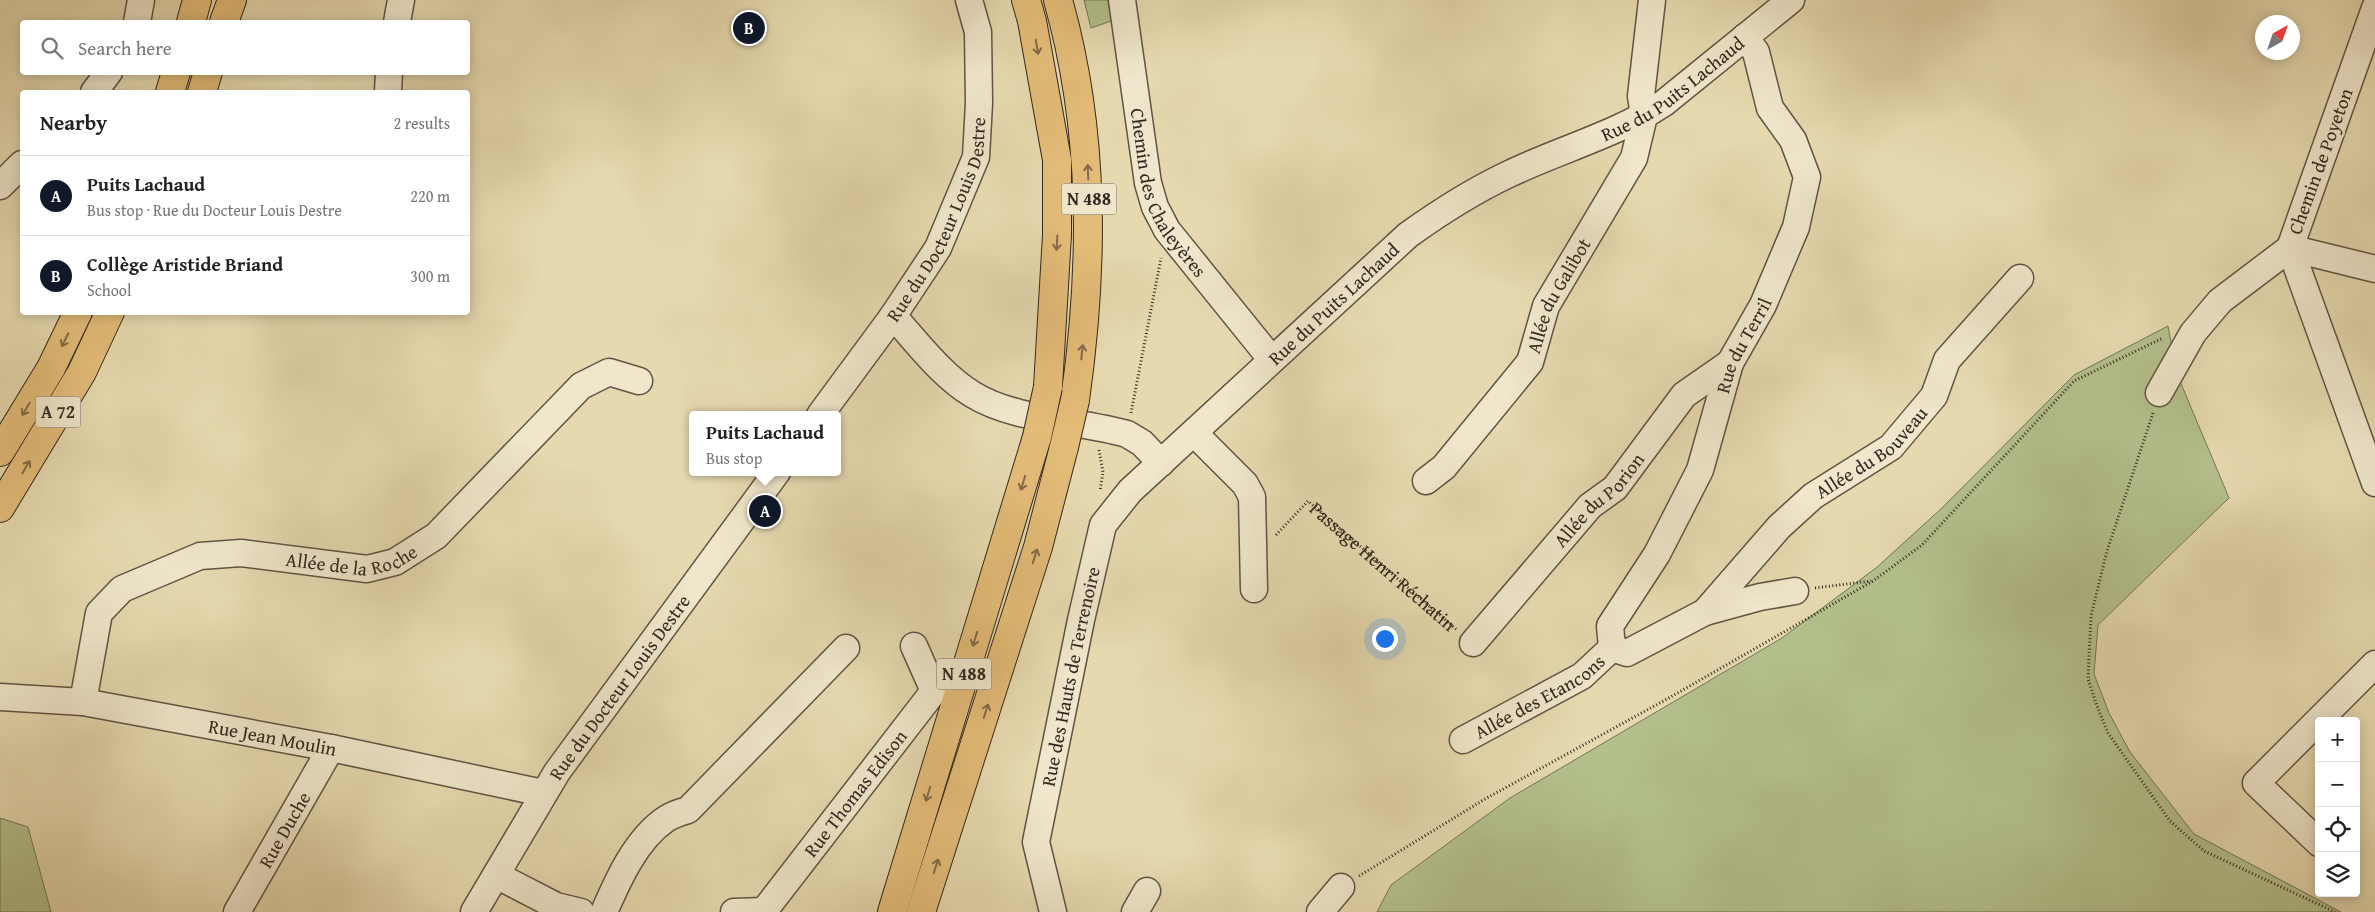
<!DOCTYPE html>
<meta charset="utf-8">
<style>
:root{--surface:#fff;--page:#f2f2f2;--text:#222;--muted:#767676;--line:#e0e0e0;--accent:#111827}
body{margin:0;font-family:"Gentium Book Plus",serif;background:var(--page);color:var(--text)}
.controls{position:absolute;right:15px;bottom:15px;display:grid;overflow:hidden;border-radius:5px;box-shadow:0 2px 12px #0003}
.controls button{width:45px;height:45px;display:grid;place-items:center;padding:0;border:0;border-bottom:1px solid var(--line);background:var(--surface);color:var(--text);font:25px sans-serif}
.compass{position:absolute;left:2255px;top:15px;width:45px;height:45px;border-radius:50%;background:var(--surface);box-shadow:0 2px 12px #0003;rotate:40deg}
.you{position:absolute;left:1384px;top:638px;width:18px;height:18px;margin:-12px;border:4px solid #fff;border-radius:50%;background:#1a73e8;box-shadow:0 0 0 8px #1a73e833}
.badge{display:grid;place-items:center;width:32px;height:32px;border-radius:50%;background:var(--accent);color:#fff;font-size:16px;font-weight:700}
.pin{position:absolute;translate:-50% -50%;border:2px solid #fff;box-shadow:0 1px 5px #0006}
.popup{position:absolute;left:689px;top:411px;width:152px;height:65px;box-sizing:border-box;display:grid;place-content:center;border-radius:5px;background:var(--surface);filter:drop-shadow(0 1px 4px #0005);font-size:16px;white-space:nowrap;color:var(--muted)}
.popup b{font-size:19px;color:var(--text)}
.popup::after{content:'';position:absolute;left:50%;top:100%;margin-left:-10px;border:10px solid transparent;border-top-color:var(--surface)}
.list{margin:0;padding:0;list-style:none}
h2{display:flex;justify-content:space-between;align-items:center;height:65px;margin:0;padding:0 20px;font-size:21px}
h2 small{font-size:16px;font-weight:400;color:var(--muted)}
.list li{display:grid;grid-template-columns:32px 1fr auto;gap:15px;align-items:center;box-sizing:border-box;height:80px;padding:0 20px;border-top:1px solid var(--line)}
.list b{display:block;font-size:19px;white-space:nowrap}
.list p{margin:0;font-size:16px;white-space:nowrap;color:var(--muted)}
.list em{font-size:16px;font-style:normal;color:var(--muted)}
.icon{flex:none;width:28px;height:28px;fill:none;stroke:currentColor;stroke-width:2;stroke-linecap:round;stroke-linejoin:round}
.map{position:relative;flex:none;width:2375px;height:912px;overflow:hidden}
.search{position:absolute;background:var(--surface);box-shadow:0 2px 12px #0003;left:20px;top:20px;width:450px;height:55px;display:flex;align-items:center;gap:12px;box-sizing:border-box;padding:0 18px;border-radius:5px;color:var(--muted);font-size:19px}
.panel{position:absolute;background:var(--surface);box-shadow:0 2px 12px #0003;left:20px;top:90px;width:450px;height:225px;border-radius:5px}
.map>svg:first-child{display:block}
.green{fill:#b3c08c;stroke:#737456}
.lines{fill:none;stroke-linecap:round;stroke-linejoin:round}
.minor-casing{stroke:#605444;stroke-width:29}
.highway-casing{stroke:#332820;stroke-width:30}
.path{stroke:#332820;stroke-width:3;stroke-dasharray:1 2.5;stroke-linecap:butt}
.minor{stroke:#efe6cb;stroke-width:26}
.highway{stroke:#e3bc78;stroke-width:28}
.highway-bridge-casing{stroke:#332820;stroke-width:30;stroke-linecap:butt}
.highway-bridge{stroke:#e3bc78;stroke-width:28}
.oneway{stroke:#826b48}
.labels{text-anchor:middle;stroke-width:5;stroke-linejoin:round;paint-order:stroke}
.shield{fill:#efe6cb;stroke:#6b6153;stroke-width:1}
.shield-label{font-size:18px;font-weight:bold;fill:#332820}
.street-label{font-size:19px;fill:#332820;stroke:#efe6cb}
</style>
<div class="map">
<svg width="2375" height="912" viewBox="0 0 2375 912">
<rect width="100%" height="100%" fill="#e6d9af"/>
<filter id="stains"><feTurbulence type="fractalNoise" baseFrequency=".004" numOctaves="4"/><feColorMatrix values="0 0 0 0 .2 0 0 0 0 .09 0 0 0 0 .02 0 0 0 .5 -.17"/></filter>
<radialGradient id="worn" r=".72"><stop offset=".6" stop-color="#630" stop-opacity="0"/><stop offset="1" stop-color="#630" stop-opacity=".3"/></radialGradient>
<g class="green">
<path d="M 1084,0 L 1108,0 L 1111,21 L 1091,28 Z"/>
<path d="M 2168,326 L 2177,374 L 2229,498 L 2098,625 L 2094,674 L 2109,713 L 2130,752 L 2194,834 L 2341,912 L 1377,912 L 1391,885 L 1510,798 L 1782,638 L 1876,568 L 1942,508 L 2074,375 Z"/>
<path d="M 0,818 L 28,827 L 51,912 L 0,912 Z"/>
</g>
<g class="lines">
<g class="minor-casing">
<g id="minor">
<path id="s2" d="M 1122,0 L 1148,183 L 1155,207 L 1167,230 L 1272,360"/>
<path d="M 2375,8 L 2290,248 L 2375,483"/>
<path d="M 137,22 L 141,0"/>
<path d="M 397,22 L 401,0"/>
<path d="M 94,92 L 109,72"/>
<path d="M 388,92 L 389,72"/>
<path d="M 0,186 L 22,164"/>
<path d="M 893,316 C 917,342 941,375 972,394 C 1015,421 1079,420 1127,434 L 1142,443 L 1161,463"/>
<path d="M 2159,393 L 2193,333 L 2220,301 L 2290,248 L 2375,269"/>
<path id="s3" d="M 820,415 L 893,316 L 938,248 L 976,157 L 979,103 L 978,32 L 969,0"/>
<path d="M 1194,433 L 1245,484 L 1252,497 L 1254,589"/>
<path id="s4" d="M 1426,481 L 1444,467 L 1530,362 L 1546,306 L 1634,158 L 1644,116 L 1641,96 L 1652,0"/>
<path id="s5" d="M 1705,612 L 1779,527 L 1813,496 L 1891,447 L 1934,396 L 1947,360 L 2020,278"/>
<path id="s6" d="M 1473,643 L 1590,506 L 1615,488 L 1684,395 L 1730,363"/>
<path id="s7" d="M 1612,648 L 1610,626 L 1657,554 L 1700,470 L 1730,363 L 1763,305 L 1796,227 L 1807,177 L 1793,140 L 1770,108 L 1756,52 L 1745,37"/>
<path d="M 1612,648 L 1627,653 L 1705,612 L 1760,597 L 1795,591"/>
<path id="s8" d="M 0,697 L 83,702 L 331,748 L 543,793"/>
<path id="s9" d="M 83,702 L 99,613 L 122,589 L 200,556 L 241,553 L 367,569 L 395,562 L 436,536 L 581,386 L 609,372 L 639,381"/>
<path id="s10" d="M 1463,740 L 1582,676 L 1612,648"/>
<path d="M 2319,843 L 2256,783 L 2375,664"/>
<path d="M 496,875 L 556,906 L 581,912"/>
<path id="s11" d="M 237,912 L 331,748"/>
<path id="s12" d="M 474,912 L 557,772 L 777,472"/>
<path d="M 604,912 C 618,880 636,839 666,819 C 672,815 681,812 688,810 L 846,648"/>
<path id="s13" d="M 734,912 L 764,911 L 934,691 L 914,646"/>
<path id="s14" d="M 1053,912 L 1036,842 L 1081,620 L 1103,525 L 1130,491 L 1408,235 C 1440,212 1473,191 1509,174 C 1561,149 1616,135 1664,103 L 1791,0"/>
<path d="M 1135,912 L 1147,891"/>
<path d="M 1320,912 L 1341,887"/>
</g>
</g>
<g class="highway-casing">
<g id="highway">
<path d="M 1026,0 L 1032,21 L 1057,160 L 1057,235 L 1048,387"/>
<path d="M 1058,0 C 1095,131 1094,266 1075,400"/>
<path d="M 191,22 L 197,0"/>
<path d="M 224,22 L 232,0"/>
<path d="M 170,92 L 176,72"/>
<path d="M 202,92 L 208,72"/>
<path d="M 0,452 L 51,368 L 78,312"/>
<path d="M 0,508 L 82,372 L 110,312"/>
<path d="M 892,912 L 1037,437"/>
<path d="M 921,912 L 1038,547 L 1064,447"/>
</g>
</g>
<g class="path">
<path d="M 1131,413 L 1161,258"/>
<path d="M 2153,413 L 2107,551 L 2091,616 L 2088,679 L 2097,706 L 2108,733 L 2170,821 L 2204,851 L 2335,912"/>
<path d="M 1099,450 L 1103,472 L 1100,491"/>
<path id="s1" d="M 1276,535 L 1308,501 L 1457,630"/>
<path d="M 1815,588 L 1871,581"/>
<path d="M 1359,876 L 1485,799 L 1667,699 L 1873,581 L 1922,545 L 2074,381 L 2163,338"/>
</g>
<use href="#minor" class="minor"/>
<use href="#highway" class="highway"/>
<g class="highway-bridge-casing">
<g id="highway-bridge">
<path d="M 1037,437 L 1048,387"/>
<path d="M 1064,447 L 1075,400"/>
</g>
</g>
<use href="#highway-bridge" class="highway-bridge"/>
</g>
<defs><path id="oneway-shaft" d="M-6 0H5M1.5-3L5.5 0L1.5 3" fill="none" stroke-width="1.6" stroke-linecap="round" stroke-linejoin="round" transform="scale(1.25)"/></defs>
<g class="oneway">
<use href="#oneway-shaft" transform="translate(1037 47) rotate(80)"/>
<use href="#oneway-shaft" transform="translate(1088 172) rotate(-92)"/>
<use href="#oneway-shaft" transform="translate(1057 243) rotate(93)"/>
<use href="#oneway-shaft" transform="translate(65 340) rotate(116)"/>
<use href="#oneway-shaft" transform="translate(1082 352) rotate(-84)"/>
<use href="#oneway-shaft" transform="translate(26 409) rotate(121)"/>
<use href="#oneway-shaft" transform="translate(26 467) rotate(-60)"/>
<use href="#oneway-shaft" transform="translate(1023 483) rotate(107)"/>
<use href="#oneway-shaft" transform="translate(1035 556) rotate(-72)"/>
<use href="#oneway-shaft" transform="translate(975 639) rotate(107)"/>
<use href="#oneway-shaft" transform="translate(986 711) rotate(-72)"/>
<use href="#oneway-shaft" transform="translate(928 794) rotate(107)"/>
<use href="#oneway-shaft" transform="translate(936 866) rotate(-72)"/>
</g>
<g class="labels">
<g class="shield">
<rect x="1061.5" y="183.5" width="55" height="31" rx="4"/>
<rect x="35.5" y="396.5" width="45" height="31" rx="4"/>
<rect x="936.5" y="658.5" width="55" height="31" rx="4"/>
</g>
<g class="shield-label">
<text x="1089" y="205">N 488</text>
<text x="58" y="418">A 72</text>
<text x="964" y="680">N 488</text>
</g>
<g class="street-label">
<text dy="7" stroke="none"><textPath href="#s14" startOffset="1121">Rue du Puits Lachaud</textPath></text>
<text transform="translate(2320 161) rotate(-70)" y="7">Chemin de Poyeton</text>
<text dy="7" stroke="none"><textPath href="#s2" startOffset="201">Chemin des Chaleyères</textPath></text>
<text dy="7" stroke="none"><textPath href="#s3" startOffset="231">Rue du Docteur Louis Destre</textPath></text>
<text dy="7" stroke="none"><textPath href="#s4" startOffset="231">Allée du Galibot</textPath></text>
<text dy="7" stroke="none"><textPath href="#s14" startOffset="716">Rue du Puits Lachaud</textPath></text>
<text dy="7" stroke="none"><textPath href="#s7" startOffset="335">Rue du Terril</textPath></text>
<text dy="7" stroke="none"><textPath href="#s5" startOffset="232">Allée du Bouveau</textPath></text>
<text dy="7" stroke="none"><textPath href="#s6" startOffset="191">Allée du Porion</textPath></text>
<text dy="7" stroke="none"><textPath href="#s9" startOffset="362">Allée de la Roche</textPath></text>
<text dy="7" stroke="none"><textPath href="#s1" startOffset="146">Passage Henri Réchatin</textPath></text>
<text dy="7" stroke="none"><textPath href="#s14" startOffset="241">Rue des Hauts de Terrenoire</textPath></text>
<text dy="7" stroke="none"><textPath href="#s12" startOffset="268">Rue du Docteur Louis Destre</textPath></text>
<text dy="7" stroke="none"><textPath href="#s10" startOffset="88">Allée des Etancons</textPath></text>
<text dy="7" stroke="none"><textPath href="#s8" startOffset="276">Rue Jean Moulin</textPath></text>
<text dy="7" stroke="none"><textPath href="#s13" startOffset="179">Rue Thomas Edison</textPath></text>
<text dy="7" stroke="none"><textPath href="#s11" startOffset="95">Rue Duche</textPath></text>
</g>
</g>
<rect width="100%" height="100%" filter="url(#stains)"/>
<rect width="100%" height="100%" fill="url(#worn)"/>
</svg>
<div class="controls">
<button>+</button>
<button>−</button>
<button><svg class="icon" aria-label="locate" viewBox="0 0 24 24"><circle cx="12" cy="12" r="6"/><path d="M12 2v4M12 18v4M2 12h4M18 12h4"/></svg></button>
<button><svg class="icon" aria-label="layers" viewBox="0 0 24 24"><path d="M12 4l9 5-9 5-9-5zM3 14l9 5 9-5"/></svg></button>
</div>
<svg class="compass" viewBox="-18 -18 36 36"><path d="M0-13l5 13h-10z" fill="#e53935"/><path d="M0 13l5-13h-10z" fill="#767676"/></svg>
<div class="you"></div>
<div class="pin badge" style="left:765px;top:511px">A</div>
<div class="popup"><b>Puits Lachaud</b>Bus stop</div>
<div class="pin badge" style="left:749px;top:28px">B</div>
<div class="search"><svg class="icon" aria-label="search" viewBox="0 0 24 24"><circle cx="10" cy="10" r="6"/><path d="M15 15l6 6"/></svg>Search here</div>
<section class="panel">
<h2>Nearby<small>2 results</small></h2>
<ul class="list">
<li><span class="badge">A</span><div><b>Puits Lachaud</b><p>Bus stop · Rue du Docteur Louis Destre</p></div><em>220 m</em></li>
<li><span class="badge">B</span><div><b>Collège Aristide Briand</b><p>School</p></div><em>300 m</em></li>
</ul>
</section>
</div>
